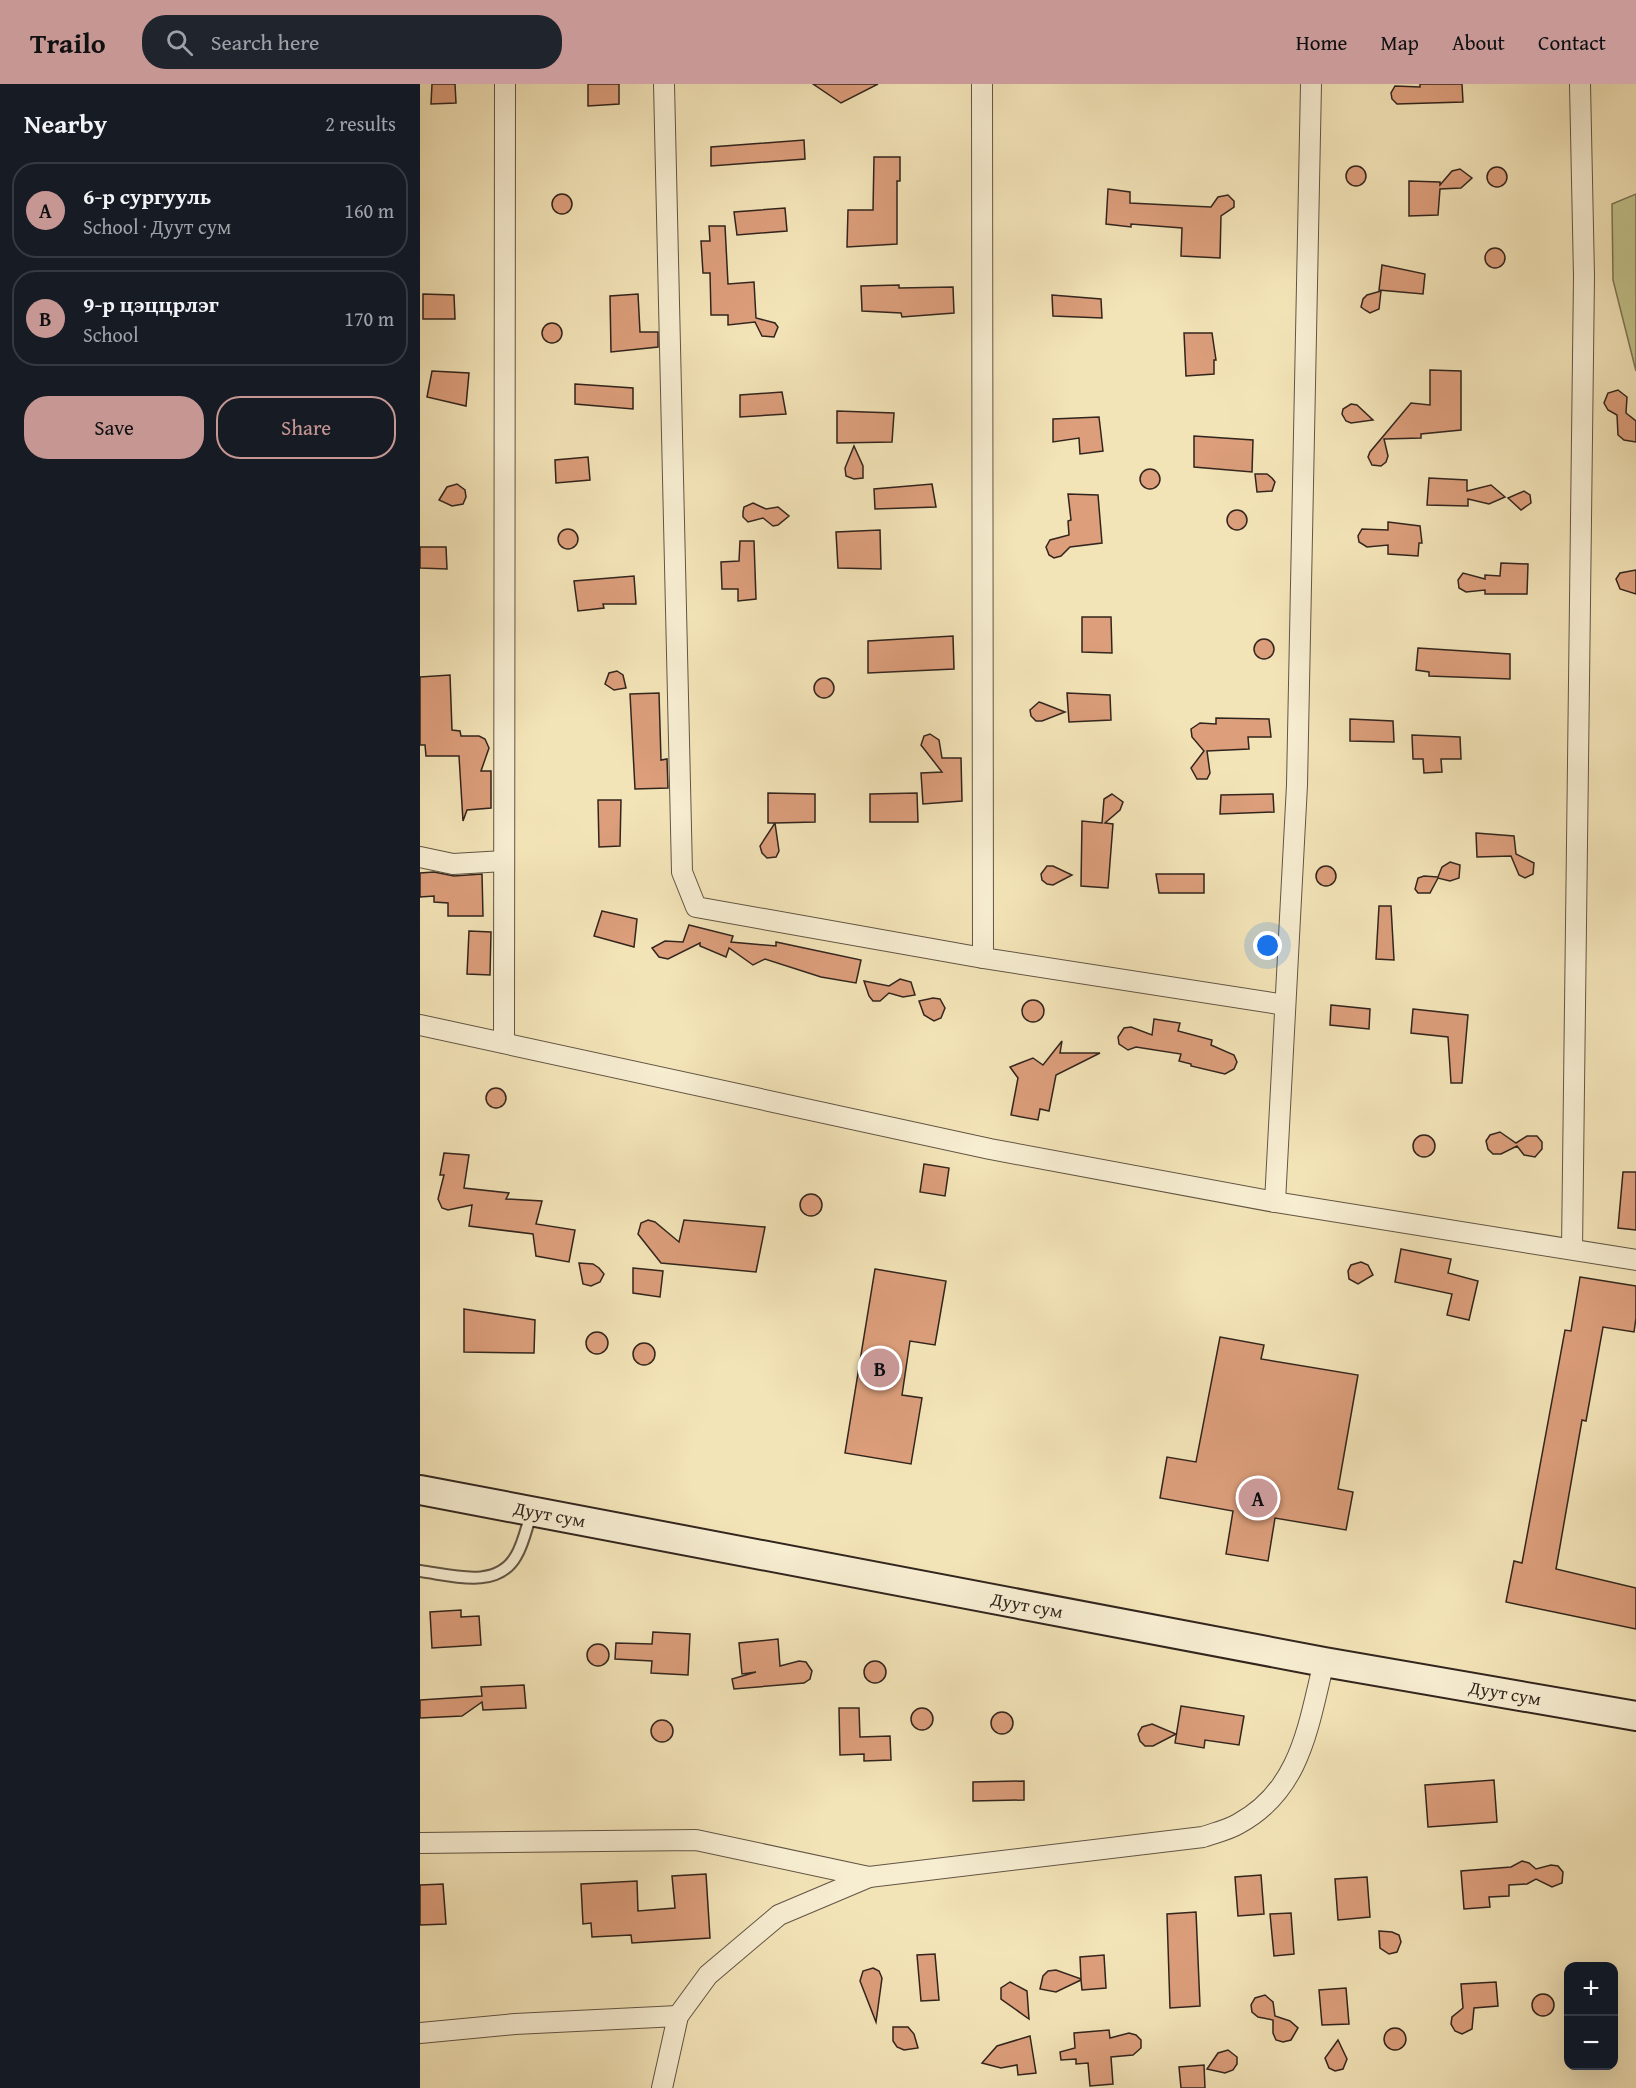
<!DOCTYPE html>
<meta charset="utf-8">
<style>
:root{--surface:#171b24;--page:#20242c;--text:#f1f3f6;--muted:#9ea1a6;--line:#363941;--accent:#c59692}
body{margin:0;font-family:"Gentium Book Plus",serif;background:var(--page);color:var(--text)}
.controls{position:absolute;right:18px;bottom:18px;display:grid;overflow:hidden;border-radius:12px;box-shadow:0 6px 24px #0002}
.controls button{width:54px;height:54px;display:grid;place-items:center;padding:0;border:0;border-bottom:2px solid var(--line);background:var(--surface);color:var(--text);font:30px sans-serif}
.you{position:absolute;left:848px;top:862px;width:21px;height:21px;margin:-15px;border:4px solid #fff;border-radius:50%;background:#1a73e8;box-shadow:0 0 0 9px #1a73e833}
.badge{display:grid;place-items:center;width:39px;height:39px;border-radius:50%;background:var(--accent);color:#111;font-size:20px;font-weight:700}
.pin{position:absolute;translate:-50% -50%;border:3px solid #fff;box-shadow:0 2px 6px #0006}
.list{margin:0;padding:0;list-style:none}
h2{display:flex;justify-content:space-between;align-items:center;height:78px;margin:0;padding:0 24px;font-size:26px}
h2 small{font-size:20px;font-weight:400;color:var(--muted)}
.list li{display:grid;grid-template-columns:39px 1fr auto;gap:18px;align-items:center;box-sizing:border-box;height:96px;margin:0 12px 12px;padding:0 12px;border:2px solid var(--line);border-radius:24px}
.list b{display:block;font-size:22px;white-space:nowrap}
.list p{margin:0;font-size:20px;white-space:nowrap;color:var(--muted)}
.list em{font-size:20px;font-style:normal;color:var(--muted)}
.actions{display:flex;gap:12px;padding:18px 24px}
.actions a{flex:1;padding:14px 0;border:2px solid var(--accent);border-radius:24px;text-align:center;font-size:21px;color:var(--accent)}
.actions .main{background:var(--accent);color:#111}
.icon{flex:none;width:33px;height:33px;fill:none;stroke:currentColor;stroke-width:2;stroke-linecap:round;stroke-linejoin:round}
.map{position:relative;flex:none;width:1216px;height:2004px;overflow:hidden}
header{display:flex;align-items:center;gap:36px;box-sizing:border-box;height:84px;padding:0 30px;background:var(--accent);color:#111}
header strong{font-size:28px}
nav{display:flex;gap:33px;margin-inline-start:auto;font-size:21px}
.search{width:420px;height:54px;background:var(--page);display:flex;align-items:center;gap:15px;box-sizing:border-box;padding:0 21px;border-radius:24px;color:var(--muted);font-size:22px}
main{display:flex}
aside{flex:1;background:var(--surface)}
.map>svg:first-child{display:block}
.green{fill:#c2c28a;stroke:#7a7454;stroke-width:1.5}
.building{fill:#dc9e7b;stroke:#32251d;stroke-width:1.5}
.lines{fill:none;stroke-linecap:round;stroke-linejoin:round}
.service-casing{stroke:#625544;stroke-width:14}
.minor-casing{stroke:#625544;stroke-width:22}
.secondary-casing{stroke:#32251d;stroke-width:32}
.service{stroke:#f7edd1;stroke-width:10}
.minor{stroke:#f7edd1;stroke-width:20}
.secondary{stroke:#f7edd1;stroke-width:28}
.labels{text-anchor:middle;stroke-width:6;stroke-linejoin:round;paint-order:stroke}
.street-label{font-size:18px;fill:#32251d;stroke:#f7edd1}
</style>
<header>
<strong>Trailo</strong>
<div class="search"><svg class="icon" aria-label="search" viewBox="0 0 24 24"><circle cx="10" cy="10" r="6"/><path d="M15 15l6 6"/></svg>Search here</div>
<nav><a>Home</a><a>Map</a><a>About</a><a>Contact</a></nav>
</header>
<main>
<aside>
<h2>Nearby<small>2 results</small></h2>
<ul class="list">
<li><span class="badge">A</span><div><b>6-р сургууль</b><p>School · Дуут сум</p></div><em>160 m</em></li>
<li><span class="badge">B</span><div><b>9-р цэццрлэг</b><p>School</p></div><em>170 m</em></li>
</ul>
<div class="actions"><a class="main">Save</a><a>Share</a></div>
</aside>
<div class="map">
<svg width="1216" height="2004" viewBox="0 0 1216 2004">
<rect width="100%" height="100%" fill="#f3e4b8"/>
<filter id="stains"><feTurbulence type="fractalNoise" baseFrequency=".00333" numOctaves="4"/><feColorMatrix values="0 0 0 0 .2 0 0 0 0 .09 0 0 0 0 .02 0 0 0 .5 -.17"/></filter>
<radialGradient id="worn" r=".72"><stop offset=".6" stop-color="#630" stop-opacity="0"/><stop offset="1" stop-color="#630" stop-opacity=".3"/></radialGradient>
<path class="green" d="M 1216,110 L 1216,287 L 1193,196 L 1192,120 Z"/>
<g class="building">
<path d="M 12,0 L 35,0 L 36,19 L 11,20 Z"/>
<path d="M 168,0 L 199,0 L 199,20 L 168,22 Z"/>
<path d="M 393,0 L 458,0 L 421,19 Z"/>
<path d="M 1000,0 L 1042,0 L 1043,18 L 977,20 L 972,15 L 971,9 L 975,2 L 1000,3 Z"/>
<path d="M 384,56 L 385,75 L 291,82 L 291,63 Z"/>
<path d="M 454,73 L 480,73 L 480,97 L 477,97 L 477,160 L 427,163 L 428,126 L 453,126 Z"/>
<circle cx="936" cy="92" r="10"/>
<circle cx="1077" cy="93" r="10"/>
<path d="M 1040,85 L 1052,94 L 1041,104 L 1020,105 L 1018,131 L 989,132 L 989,97 L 1020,98 L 1020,101 L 1032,87 Z"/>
<path d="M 688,105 L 710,108 L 710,119 L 769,122 L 791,123 L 798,113 L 808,111 L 814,117 L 814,123 L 801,132 L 800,174 L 761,172 L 762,144 L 711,140 L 711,143 L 686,140 Z"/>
<circle cx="142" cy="120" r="10"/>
<path d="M 365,124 L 367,147 L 317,151 L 314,128 Z"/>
<path d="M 289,142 L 305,142 L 308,200 L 334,198 L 336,234 L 355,239 L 358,243 L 354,253 L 342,252 L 335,238 L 308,241 L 308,231 L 291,231 L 290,189 L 283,189 L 281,157 L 290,157 Z"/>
<circle cx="1075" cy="174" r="10"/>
<path d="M 962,181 L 1005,190 L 1003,210 L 959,206 Z"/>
<path d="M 479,201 L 479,204 L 533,203 L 534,229 L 482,233 L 481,229 L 442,227 L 441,202 Z"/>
<path d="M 961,207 L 959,225 L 950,229 L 945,226 L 941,223 L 943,215 L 947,211 Z"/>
<path d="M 3,210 L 34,211 L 35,235 L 3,235 Z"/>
<path d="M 218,210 L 220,248 L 238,248 L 238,263 L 191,268 L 190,212 Z"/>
<path d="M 632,211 L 681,215 L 682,234 L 633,232 Z"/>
<circle cx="132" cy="249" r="10"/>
<path d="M 764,249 L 792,249 L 796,276 L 794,276 L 794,290 L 766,292 Z"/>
<path d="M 1010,286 L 1041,287 L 1041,346 L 1001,350 L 1001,354 L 964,355 L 968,372 L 966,378 L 961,382 L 952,381 L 948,373 L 950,368 L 991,319 L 1010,321 Z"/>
<path d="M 12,287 L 49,289 L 46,322 L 7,313 Z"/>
<path d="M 155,300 L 213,304 L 213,325 L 155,320 Z"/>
<path d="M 1198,306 L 1207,313 L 1206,329 L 1216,337 L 1216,358 L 1204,356 L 1198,351 L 1197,331 L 1188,326 L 1184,319 L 1188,309 Z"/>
<path d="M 362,308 L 366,330 L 320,333 L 320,311 Z"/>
<path d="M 931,320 L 937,321 L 953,336 L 931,339 L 926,337 L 922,330 L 923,325 Z"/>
<path d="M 417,327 L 474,329 L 472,358 L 417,359 Z"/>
<path d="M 679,333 L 683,367 L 660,370 L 659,354 L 633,358 L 633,335 Z"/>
<path d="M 774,352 L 833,356 L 832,388 L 774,383 Z"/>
<path d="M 434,362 L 443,382 L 443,394 L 434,395 L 426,392 L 425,384 Z"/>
<path d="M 168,373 L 170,396 L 136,399 L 135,376 Z"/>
<circle cx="730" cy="395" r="10"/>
<path d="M 835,390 L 847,390 L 852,394 L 855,398 L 852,407 L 837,408 Z"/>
<path d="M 1009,394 L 1047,396 L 1047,407 L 1071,401 L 1085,413 L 1069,420 L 1048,415 L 1048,422 L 1007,421 Z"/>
<path d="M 37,400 L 45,406 L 46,413 L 43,420 L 32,422 L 19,416 L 27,403 Z"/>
<path d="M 512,400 L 516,423 L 455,425 L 454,405 Z"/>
<path d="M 1104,407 L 1110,411 L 1111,419 L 1101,426 L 1088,414 Z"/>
<path d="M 648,410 L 678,411 L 682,459 L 650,463 L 641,472 L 634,474 L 629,471 L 626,463 L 630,456 L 649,451 L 648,437 L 651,436 Z"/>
<path d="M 333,419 L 346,425 L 358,423 L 369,432 L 358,441 L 353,442 L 343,434 L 328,438 L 323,433 L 323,428 L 324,423 Z"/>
<circle cx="817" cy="436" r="10"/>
<path d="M 968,438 L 1000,442 L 1002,459 L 999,459 L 998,472 L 968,470 L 968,461 L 947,463 L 939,458 L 938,452 L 942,445 L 968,446 Z"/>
<circle cx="148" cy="455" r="10"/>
<path d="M 460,446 L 461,485 L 418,484 L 416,448 Z"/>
<path d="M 320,457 L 334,457 L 336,515 L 318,517 L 318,505 L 302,505 L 301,478 L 319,477 Z"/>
<path d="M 0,463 L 26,463 L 27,485 L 0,484 Z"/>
<path d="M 1081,479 L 1108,480 L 1107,510 L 1065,510 L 1065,506 L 1046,508 L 1039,504 L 1038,496 L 1043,489 L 1065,495 L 1065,491 L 1080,492 Z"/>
<path d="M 1216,486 L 1216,510 L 1200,505 L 1196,495 L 1200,489 Z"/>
<path d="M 214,492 L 216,520 L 183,520 L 184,524 L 158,527 L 154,497 Z"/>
<path d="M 662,533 L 691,533 L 692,569 L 662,568 Z"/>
<path d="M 533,552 L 534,585 L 448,589 L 448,557 Z"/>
<circle cx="844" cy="565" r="10"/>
<path d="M 998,564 L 1090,570 L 1090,595 L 1009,592 L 1009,588 L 996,586 Z"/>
<path d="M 197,587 L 203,591 L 206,604 L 194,606 L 185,600 L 189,589 Z"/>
<path d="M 30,591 L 32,646 L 40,647 L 41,652 L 59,652 L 65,655 L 69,664 L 61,687 L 71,687 L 71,724 L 47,726 L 43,737 L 39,672 L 6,672 L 5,661 L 0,661 L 0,593 Z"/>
<circle cx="404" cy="604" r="10"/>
<path d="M 239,609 L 241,676 L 247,675 L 248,704 L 215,705 L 210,610 Z"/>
<path d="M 647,609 L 690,611 L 691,636 L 649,638 Z"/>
<path d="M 619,618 L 622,619 L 645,628 L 622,637 L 616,637 L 611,632 L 610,626 Z"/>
<path d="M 796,634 L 849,635 L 851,653 L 828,653 L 829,665 L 787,667 L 790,689 L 787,695 L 777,695 L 771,684 L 784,667 L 772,653 L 771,645 L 780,639 L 796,640 Z"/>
<path d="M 930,635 L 973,637 L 974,658 L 930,657 Z"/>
<path d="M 510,650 L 519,656 L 522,674 L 541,674 L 542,717 L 503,720 L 501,689 L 522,688 L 501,661 L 504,652 Z"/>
<path d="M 992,651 L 1040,653 L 1041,675 L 1021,675 L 1022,688 L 1004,689 L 1003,675 L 993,675 Z"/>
<path d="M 348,709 L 395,710 L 395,738 L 355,739 L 359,767 L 356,773 L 347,774 L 342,769 L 340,762 L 355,739 L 348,739 Z"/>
<path d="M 497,709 L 498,738 L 450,738 L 450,710 Z"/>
<path d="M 692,710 L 703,718 L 700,726 L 685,739 L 693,740 L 688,804 L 661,802 L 662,737 L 682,739 L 684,715 Z"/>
<path d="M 853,710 L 854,728 L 800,730 L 801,711 Z"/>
<path d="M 178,716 L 201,716 L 200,762 L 179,763 Z"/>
<path d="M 1056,749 L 1094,752 L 1096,770 L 1114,779 L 1113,790 L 1105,794 L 1099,791 L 1091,772 L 1057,773 Z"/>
<path d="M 1030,778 L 1040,781 L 1039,794 L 1030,797 L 1018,794 L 1010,809 L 998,809 L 995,805 L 998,794 L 1004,792 L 1018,793 L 1022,783 Z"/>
<path d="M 627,782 L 633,782 L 652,791 L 633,801 L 627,800 L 622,796 L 621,790 Z"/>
<circle cx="906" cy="792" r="10"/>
<path d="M 14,788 L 34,792 L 62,790 L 63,832 L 28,832 L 28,819 L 14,818 L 14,812 L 0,813 L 0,789 Z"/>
<path d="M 736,790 L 784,790 L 784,809 L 739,809 Z"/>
<path d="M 959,822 L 971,822 L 974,876 L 956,875 Z"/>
<path d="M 182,827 L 217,835 L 214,863 L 174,852 Z"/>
<path d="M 269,841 L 313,852 L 311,858 L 356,862 L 356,858 L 441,876 L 436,899 L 401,893 L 345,875 L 333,881 L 309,864 L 306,873 L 280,862 L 280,859 L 248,875 L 239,873 L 232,864 L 245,857 L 263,858 Z"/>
<path d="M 49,847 L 71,848 L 70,891 L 47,890 Z"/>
<path d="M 480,895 L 491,898 L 495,911 L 483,913 L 469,909 L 460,917 L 453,917 L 449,912 L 444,897 L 469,902 Z"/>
<path d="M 513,914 L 520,915 L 525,924 L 521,934 L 514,937 L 504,931 L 499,917 Z"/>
<circle cx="613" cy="927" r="11"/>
<path d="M 911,921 L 950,925 L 949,945 L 910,941 Z"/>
<path d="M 993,925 L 1048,931 L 1042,999 L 1031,999 L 1028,953 L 991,949 Z"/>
<path d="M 734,935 L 760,939 L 758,947 L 792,956 L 791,961 L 814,971 L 817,978 L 814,985 L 805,990 L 771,982 L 771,980 L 759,977 L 761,970 L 716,963 L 708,966 L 699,960 L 698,953 L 704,944 L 711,943 L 732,951 Z"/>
<path d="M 642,957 L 640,969 L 680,969 L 636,991 L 629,1027 L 620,1025 L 618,1036 L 591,1031 L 598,994 L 590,983 L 613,974 L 623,981 Z"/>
<circle cx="76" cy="1014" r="10"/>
<path d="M 1080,1048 L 1096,1059 L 1107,1052 L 1117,1052 L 1122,1058 L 1122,1065 L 1115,1073 L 1104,1071 L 1097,1062 L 1081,1070 L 1073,1070 L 1068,1065 L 1066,1057 L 1070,1051 Z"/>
<circle cx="1004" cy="1062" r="11"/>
<path d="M 24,1069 L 49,1071 L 44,1104 L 89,1109 L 86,1115 L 122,1117 L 116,1140 L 155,1146 L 149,1178 L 116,1172 L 113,1150 L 49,1142 L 52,1121 L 28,1126 L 22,1124 L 18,1115 L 24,1091 L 20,1091 Z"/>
<path d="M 504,1080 L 529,1084 L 525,1112 L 500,1108 Z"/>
<path d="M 1203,1088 L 1216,1088 L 1216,1146 L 1198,1144 Z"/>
<circle cx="391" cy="1121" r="11"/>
<path d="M 228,1136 L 235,1138 L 259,1158 L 264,1136 L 345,1143 L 336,1188 L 241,1179 L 218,1150 L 221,1139 Z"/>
<path d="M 981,1165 L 1031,1175 L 1028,1189 L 1058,1197 L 1049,1236 L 1027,1231 L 1032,1210 L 975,1198 Z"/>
<path d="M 941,1178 L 948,1181 L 953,1191 L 938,1200 L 929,1195 L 928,1187 L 931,1181 Z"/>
<path d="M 159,1179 L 173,1180 L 179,1184 L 184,1190 L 180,1198 L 171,1202 L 163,1200 Z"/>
<path d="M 213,1184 L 243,1187 L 240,1213 L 213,1209 Z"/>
<path d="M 455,1185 L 526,1197 L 515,1261 L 490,1257 L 482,1311 L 502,1314 L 491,1380 L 425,1369 Z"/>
<path d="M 1160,1193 L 1216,1202 L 1216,1234 L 1214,1248 L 1183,1243 L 1166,1337 L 1162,1336 L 1136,1485 L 1216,1504 L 1216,1545 L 1086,1518 L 1094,1477 L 1102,1479 L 1145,1246 L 1151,1247 Z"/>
<path d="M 44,1225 L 115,1236 L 114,1269 L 44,1268 Z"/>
<circle cx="177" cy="1259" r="11"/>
<path d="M 800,1253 L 844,1261 L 841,1275 L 938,1291 L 918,1405 L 933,1408 L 926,1446 L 855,1434 L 848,1477 L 806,1470 L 813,1427 L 740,1414 L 747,1373 L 776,1378 Z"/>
<circle cx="224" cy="1270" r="11"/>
<path d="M 41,1526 L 41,1533 L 59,1532 L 61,1561 L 12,1564 L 10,1528 Z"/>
<path d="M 233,1548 L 270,1550 L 268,1591 L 231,1589 L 232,1577 L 195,1575 L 196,1559 L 232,1560 Z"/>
<path d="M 358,1555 L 360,1582 L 379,1577 L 386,1578 L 392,1587 L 390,1595 L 384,1599 L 314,1605 L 312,1595 L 336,1588 L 322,1590 L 319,1559 Z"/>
<circle cx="178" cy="1571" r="11"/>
<circle cx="455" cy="1588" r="11"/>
<path d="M 104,1601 L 106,1624 L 63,1626 L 62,1618 L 42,1632 L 0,1634 L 0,1616 L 62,1612 L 61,1603 Z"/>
<path d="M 761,1622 L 824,1632 L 819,1661 L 785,1656 L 784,1664 L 755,1659 Z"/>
<circle cx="502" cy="1635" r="11"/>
<path d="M 419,1624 L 439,1624 L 440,1653 L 470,1652 L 471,1676 L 444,1677 L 444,1670 L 420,1671 Z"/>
<circle cx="582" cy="1639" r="11"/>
<circle cx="242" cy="1647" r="11"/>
<path d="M 732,1640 L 756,1650 L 733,1662 L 725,1662 L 720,1657 L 718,1650 L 722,1643 Z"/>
<path d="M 1074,1696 L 1077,1738 L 1008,1743 L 1005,1701 Z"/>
<path d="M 604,1697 L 604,1716 L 553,1717 L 553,1698 Z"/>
<path d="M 1102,1777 L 1109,1779 L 1116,1785 L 1131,1781 L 1138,1782 L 1143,1788 L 1142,1799 L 1132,1803 L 1116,1795 L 1107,1800 L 1089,1801 L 1089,1812 L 1069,1813 L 1070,1823 L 1044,1825 L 1041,1787 L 1091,1783 Z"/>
<path d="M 286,1790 L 290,1854 L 212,1859 L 211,1851 L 172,1853 L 171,1839 L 163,1840 L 161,1800 L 217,1797 L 218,1827 L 255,1824 L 252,1792 Z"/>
<path d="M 841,1791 L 844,1830 L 818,1832 L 815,1793 Z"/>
<path d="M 947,1793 L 950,1833 L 918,1836 L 915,1795 Z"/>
<path d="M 23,1800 L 26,1840 L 0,1841 L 0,1801 Z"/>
<path d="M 776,1828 L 780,1922 L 750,1924 L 747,1830 Z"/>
<path d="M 871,1829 L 874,1870 L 854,1872 L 850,1830 Z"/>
<path d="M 959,1847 L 972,1848 L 979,1851 L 981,1858 L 977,1868 L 969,1870 L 960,1864 Z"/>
<path d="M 515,1870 L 519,1916 L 501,1917 L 497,1871 Z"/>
<path d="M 684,1871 L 686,1904 L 662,1906 L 661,1896 L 636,1908 L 620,1905 L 623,1892 L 628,1887 L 636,1886 L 661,1895 L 660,1873 Z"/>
<path d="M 453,1884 L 459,1887 L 462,1894 L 456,1938 L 440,1897 L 443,1887 Z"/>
<path d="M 590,1898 L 607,1907 L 609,1935 L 581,1915 L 581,1904 Z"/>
<path d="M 1076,1898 L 1078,1922 L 1054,1924 L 1052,1945 L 1042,1950 L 1035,1947 L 1031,1940 L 1032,1933 L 1043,1924 L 1041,1900 Z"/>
<path d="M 926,1904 L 929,1940 L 902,1941 L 899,1906 Z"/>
<circle cx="1123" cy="1921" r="11"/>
<path d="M 845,1911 L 853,1918 L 855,1932 L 870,1937 L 878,1944 L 871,1956 L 863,1958 L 856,1956 L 853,1949 L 853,1936 L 838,1933 L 832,1928 L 831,1921 L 835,1914 Z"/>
<path d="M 473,1943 L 488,1943 L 494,1950 L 498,1964 L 484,1966 L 477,1963 L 473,1957 Z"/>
<circle cx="975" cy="1955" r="11"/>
<path d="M 689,1946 L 690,1954 L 709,1949 L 716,1951 L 721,1956 L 721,1964 L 713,1971 L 691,1973 L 693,2000 L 670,2002 L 668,1979 L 656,1980 L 656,1975 L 641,1976 L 640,1968 L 655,1964 L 654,1949 Z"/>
<path d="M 610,1952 L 616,1989 L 598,1991 L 597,1981 L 581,1984 L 562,1979 L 577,1962 Z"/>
<path d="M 918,1956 L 927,1975 L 923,1985 L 915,1987 L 909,1984 L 905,1974 Z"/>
<path d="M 808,1966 L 817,1973 L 817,1980 L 813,1986 L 805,1989 L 787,1985 L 798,1969 Z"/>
<path d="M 784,1981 L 785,2004 L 761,2004 L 759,1983 Z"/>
</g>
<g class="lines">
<g class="service-casing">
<path id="service" d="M 0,1487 C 31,1491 77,1506 96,1472 C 104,1459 107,1441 112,1427"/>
</g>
<g class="minor-casing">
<g id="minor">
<path d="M 244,0 L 262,788 L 276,823 L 563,874 L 865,921"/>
<path d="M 562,0 L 563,874"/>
<path d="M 0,773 L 33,780 L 84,777"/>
<path d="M 0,941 L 570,1065 L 855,1118 L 1216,1176"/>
<path d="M 84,959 L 85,0"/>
<path d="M 855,1118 L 877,701 L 891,0"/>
<path d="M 1152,1165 L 1164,192 L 1160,0"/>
<path d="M 0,1759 L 276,1756 L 449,1793 L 783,1753 C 794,1749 808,1746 818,1740 C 881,1706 888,1642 904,1578"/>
<path d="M 0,1949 L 95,1940 L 258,1932"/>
<path d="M 242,2004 L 258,1932 L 288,1891 L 359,1831 L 449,1793"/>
</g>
</g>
<g class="secondary-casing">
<g id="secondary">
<path id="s1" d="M 0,1406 L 904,1578 L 1216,1632"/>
</g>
</g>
<use href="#service" class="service"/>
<use href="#minor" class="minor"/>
<use href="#secondary" class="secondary"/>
</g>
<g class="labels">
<g class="street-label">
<text dy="6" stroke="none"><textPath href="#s1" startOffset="132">Дуут сум</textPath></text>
<text dy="6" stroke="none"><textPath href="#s1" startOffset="618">Дуут сум</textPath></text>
<text dy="6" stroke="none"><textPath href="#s1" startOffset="1104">Дуут сум</textPath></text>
</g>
</g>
<rect width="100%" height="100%" filter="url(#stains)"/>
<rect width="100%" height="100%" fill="url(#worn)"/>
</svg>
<div class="controls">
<button>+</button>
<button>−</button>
</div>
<div class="you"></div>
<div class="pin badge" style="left:838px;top:1414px">A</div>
<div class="pin badge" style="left:460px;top:1284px">B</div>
</div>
</main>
